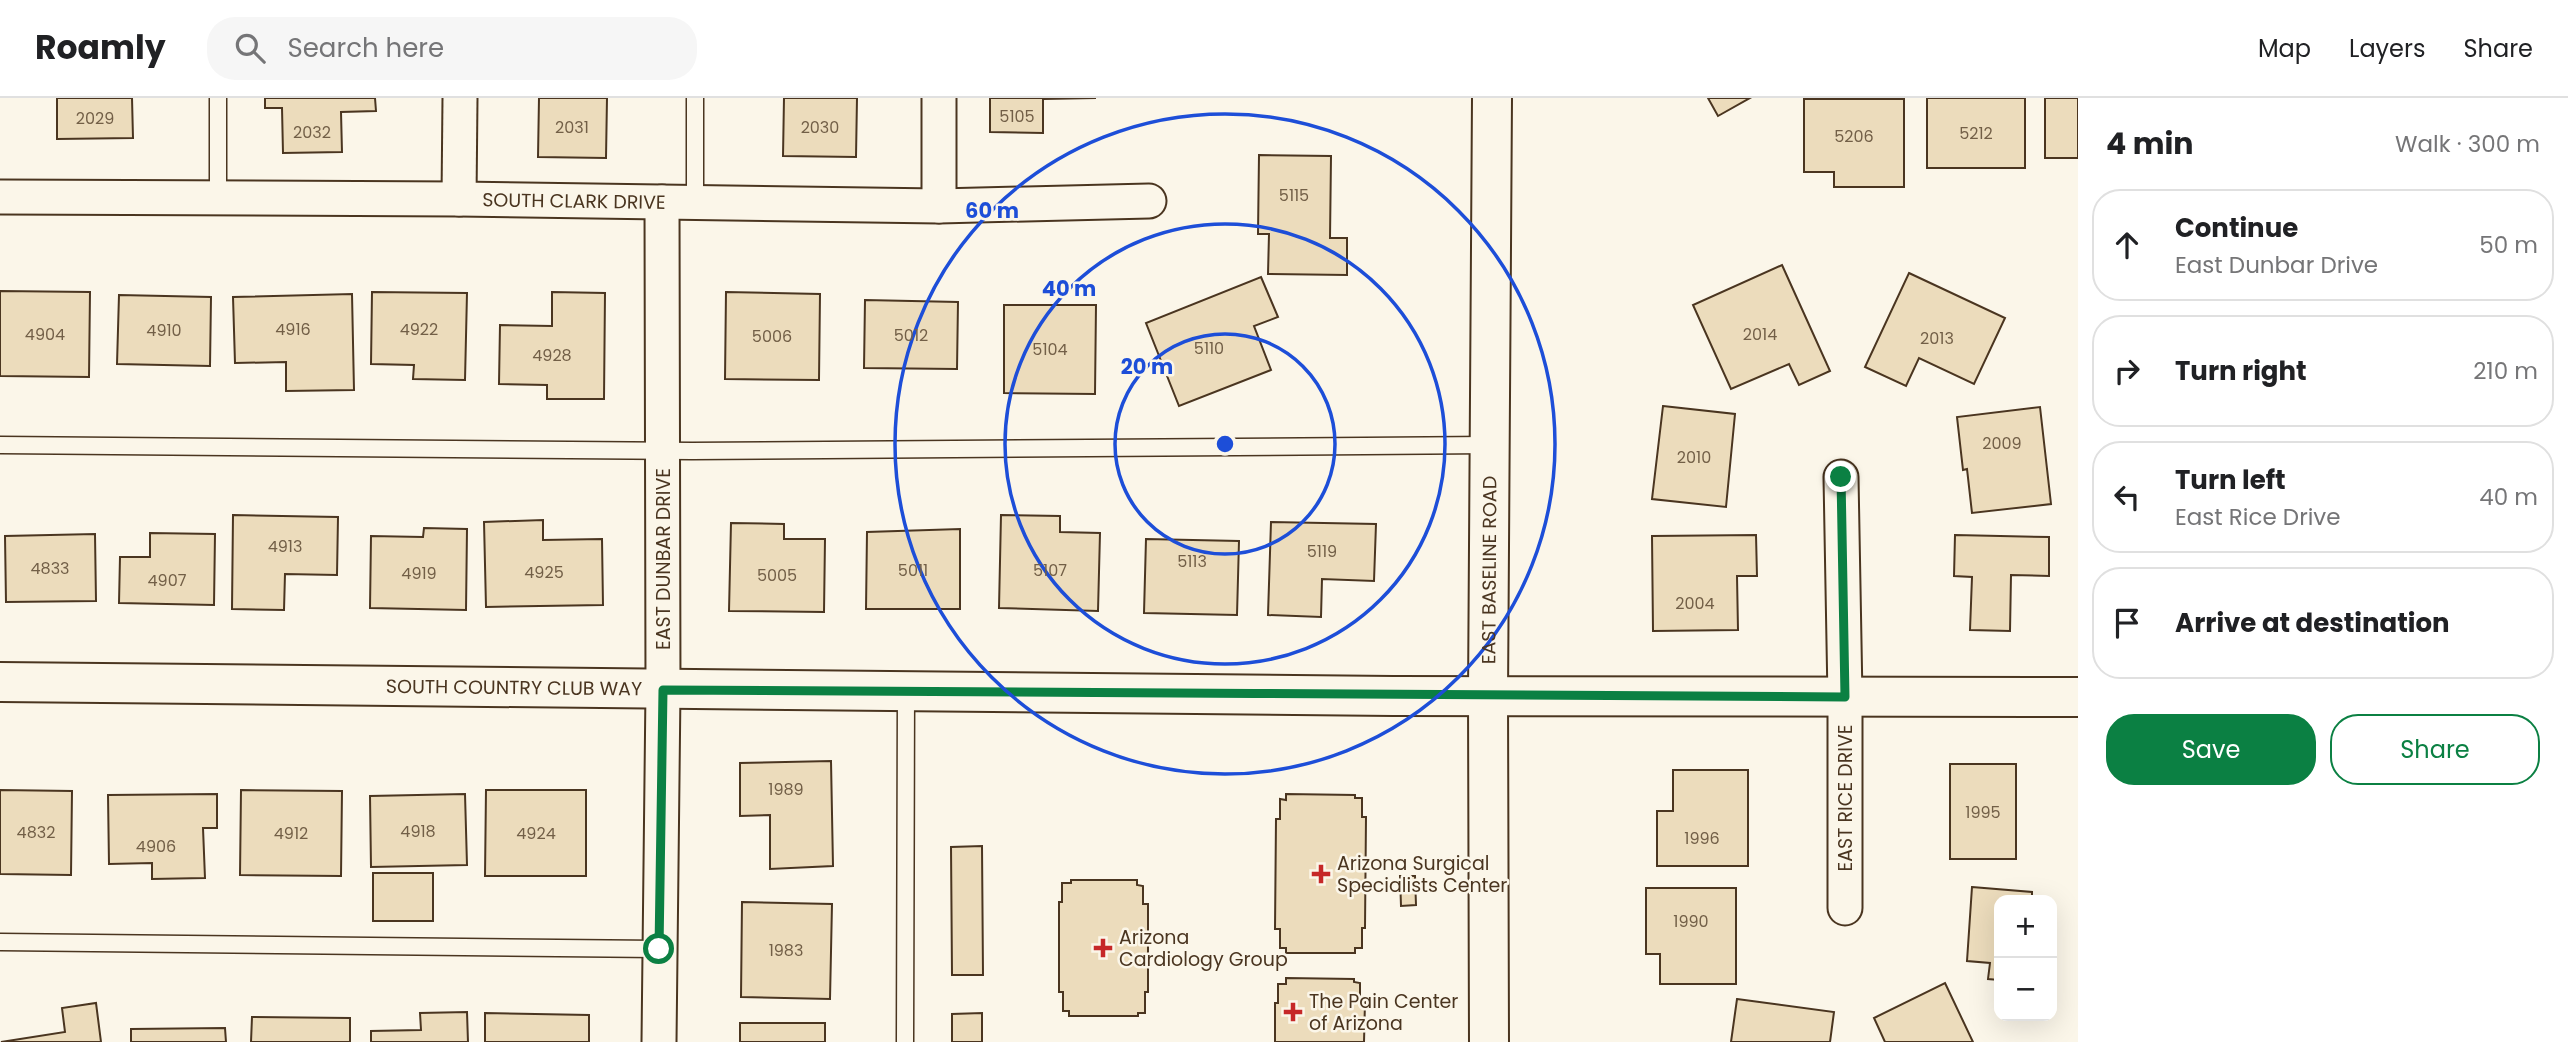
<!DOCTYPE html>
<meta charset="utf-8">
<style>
:root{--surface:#fff;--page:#f6f6f6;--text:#202124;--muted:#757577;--line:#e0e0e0;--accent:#0b8043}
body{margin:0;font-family:Poppins,sans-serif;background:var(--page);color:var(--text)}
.controls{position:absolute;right:21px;bottom:21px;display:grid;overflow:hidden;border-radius:14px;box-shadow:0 7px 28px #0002}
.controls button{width:63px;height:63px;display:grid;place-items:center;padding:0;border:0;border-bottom:2px solid var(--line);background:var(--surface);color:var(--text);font:35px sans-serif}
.stop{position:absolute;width:21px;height:21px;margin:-16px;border:5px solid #0b8043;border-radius:50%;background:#fff}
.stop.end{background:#0b8043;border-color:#fff;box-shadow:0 2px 7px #0008}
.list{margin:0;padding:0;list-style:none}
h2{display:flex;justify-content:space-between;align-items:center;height:91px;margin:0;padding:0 28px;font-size:30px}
h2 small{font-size:23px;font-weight:400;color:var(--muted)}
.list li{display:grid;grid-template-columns:46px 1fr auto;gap:21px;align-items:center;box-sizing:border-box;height:112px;margin:0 14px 14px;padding:0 14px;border:2px solid var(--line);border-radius:28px}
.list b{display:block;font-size:26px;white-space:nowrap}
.list p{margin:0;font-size:23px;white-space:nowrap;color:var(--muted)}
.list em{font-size:23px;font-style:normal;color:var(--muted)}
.actions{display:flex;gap:14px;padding:21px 28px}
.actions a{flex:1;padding:16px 0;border:2px solid var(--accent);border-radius:28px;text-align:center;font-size:24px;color:var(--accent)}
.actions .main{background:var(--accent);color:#fff}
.icon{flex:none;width:38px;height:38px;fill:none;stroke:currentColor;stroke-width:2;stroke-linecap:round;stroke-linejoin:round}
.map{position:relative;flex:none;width:2078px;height:944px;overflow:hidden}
header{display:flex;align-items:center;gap:42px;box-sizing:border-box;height:98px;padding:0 35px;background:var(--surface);border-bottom:2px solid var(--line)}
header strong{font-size:33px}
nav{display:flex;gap:38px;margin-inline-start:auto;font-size:24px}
.search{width:490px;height:63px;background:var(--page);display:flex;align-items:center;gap:18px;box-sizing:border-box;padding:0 24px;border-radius:28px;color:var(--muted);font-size:26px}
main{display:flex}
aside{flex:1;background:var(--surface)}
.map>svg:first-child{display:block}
.building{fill:#ecdcbc;stroke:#4a3520;stroke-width:2}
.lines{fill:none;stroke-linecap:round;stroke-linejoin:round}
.service-casing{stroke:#4a3520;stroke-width:19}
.minor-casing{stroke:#4a3520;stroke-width:37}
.tertiary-casing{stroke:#4a3520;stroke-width:42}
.primary-casing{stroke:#4a3520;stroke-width:42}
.service{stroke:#fbf6e9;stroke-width:16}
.minor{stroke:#fbf6e9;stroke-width:33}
.tertiary{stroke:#fbf6e9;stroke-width:38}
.primary{stroke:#fbf6e9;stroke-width:38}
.route{stroke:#0b8043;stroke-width:9}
.ring{fill:none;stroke:#1d4ed8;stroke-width:3.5}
.poi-dot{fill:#c62828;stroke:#fbf6e9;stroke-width:2.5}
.labels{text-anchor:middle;stroke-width:5;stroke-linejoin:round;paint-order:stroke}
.number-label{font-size:16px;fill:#725f47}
.street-label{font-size:19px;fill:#4a3520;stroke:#fbf6e9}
.poi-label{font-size:19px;fill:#4a3520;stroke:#fbf6e9;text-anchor:start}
.centre{fill:#1d4ed8;stroke:#fbf6e9;stroke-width:3.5}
.ring-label{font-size:21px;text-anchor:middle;font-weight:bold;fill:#1d4ed8;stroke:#fbf6e9;stroke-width:5;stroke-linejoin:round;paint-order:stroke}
</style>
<header>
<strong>Roamly</strong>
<div class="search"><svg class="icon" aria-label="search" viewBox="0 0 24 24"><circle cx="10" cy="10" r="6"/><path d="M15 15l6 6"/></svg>Search here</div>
<nav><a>Map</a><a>Layers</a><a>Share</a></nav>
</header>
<main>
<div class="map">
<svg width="2078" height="944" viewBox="0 0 2078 944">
<rect width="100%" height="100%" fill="#fbf6e9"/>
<g class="building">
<path d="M 57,0 L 132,0 L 133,40 L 57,41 Z"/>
<path d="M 265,0 L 375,0 L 376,13 L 341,14 L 342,54 L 283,55 L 282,10 L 265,10 Z"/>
<path d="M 539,0 L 607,0 L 606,60 L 538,59 Z"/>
<path d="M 784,0 L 857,0 L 856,59 L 783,58 Z"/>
<path d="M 990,0 L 1096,0 L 1043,1 L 1043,35 L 990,34 Z"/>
<path d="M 1708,0 L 1750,0 L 1718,18 Z"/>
<rect x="1927" y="0" width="98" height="70"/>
<rect x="2045" y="0" width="33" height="60"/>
<path d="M 1804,1 L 1904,1 L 1904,89 L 1834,89 L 1834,74 L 1804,74 Z"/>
<path d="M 1259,57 L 1331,58 L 1330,140 L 1347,140 L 1347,177 L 1268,176 L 1269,136 L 1258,136 Z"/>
<path d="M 1782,167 L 1830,273 L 1799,287 L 1789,266 L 1731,291 L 1693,207 Z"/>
<path d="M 1909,175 L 2005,220 L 1974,286 L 1919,260 L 1906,288 L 1865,269 Z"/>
<path d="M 1261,179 L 1278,219 L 1254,228 L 1271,272 L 1179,308 L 1146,225 Z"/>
<path d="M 0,193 L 90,194 L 89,279 L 0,278 Z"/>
<path d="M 372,194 L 467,195 L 465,282 L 413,281 L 414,267 L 371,266 Z"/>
<path d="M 552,194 L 605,195 L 604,301 L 547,301 L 547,287 L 499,286 L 500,227 L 552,228 Z"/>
<path d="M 726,194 L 820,196 L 819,282 L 725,281 Z"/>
<path d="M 352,196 L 354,292 L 286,293 L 286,264 L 235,265 L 233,199 Z"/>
<path d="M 119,197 L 211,199 L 210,268 L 117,266 Z"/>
<path d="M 865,202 L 958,204 L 957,271 L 864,270 Z"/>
<path d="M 1004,207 L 1096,207 L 1095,296 L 1004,295 Z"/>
<path d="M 1663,308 L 1735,316 L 1726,409 L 1652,401 Z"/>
<path d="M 2040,309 L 2051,406 L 1972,415 L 1967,371 L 1963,372 L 1957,319 Z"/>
<path d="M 233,417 L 338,419 L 337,477 L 285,476 L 284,512 L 232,511 Z"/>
<path d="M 1001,417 L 1060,418 L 1060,434 L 1100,435 L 1098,513 L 999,510 Z"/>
<path d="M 543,422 L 543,442 L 602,441 L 603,507 L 486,509 L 484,424 Z"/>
<path d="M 1271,424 L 1376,426 L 1374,483 L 1322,481 L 1321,519 L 1268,517 Z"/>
<path d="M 731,425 L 784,426 L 784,441 L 825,441 L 824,514 L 729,513 Z"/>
<path d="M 424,430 L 467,431 L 466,512 L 370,510 L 371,438 L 423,439 Z"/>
<path d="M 960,431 L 960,511 L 866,511 L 867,434 Z"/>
<path d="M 150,435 L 215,436 L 214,507 L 119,505 L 120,459 L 150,459 Z"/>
<path d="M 95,436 L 96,503 L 6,504 L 5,438 Z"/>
<path d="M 1756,437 L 1757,478 L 1737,478 L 1738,532 L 1653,533 L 1652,438 Z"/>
<path d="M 1955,437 L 2049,439 L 2049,478 L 2011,477 L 2010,533 L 1970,532 L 1972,479 L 1954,478 Z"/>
<path d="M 1146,441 L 1239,443 L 1237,517 L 1144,515 Z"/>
<path d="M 831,663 L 833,768 L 770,771 L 770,717 L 740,718 L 740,665 Z"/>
<rect x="1950" y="666" width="66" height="95"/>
<path d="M 1673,672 L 1748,672 L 1748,768 L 1657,768 L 1657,713 L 1673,713 Z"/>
<path d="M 0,692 L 72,693 L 71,777 L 0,776 Z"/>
<path d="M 241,692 L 342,693 L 341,778 L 240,777 Z"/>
<path d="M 486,692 L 586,692 L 586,778 L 485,778 Z"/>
<path d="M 217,696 L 217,730 L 203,730 L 205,780 L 152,781 L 152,765 L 109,766 L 108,697 Z"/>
<path d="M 465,696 L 467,767 L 371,769 L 370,698 Z"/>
<path d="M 1286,696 L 1355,697 L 1355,700 L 1362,700 L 1362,719 L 1366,719 L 1365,830 L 1362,830 L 1362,850 L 1355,850 L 1355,855 L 1286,855 L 1286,850 L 1280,850 L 1280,831 L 1275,831 L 1276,721 L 1280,721 L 1280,701 L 1286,702 Z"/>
<path d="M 982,748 L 983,877 L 952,877 L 951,749 Z"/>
<rect x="373" y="775" width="60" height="48"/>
<path d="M 1400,778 L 1415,778 L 1416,807 L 1401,808 Z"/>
<path d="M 1071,782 L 1137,782 L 1137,787 L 1143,788 L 1143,806 L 1148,806 L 1148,894 L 1145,894 L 1145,915 L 1138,915 L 1138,918 L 1069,918 L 1069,913 L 1063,913 L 1063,894 L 1059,894 L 1059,804 L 1062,804 L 1062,785 L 1071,785 Z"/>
<path d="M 1972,789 L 2032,794 L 2032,802 L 1999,802 L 1999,882 L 1988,881 L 1990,865 L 1967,863 Z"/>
<path d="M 1646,790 L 1736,790 L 1736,886 L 1660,886 L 1660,856 L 1646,856 Z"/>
<path d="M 742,804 L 832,806 L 830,901 L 741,899 Z"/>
<path d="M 1286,880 L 1354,881 L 1354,884 L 1360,885 L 1360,904 L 1365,904 L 1364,944 L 1275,944 L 1275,905 L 1278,905 L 1278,886 L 1286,886 Z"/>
<path d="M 1945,885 L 1973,944 L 1885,944 L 1874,920 Z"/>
<path d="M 1737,901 L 1834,914 L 1830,944 L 1731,944 Z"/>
<path d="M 96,905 L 101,944 L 1,944 L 65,934 L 62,910 Z"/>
<path d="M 467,914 L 468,944 L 371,944 L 371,933 L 421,932 L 420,915 Z"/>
<path d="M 485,915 L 589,917 L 589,944 L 485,944 Z"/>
<path d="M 982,915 L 982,944 L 952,944 L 952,916 Z"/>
<path d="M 252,919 L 350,920 L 350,944 L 251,944 Z"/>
<rect x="740" y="925" width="85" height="19"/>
<path d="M 225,930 L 226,944 L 131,944 L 131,931 Z"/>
</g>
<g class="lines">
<g class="service-casing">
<g id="service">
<path d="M 218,0 L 218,99"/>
<path d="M 695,0 L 695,104"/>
<path d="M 0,347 L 692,353 L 1490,347"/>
<path d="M 0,844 L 658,851"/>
<path d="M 905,944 L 906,593"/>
</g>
</g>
<g class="minor-casing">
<g id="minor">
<path d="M 939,0 L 939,108"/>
<path id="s1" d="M 0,99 L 459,101 L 939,108 L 1149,103"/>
<path d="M 459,101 L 460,0"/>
<path d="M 1841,379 L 1845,599 L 1845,810"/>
<path d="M 659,944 L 663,592 L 662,104"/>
</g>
</g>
<g class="tertiary-casing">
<g id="tertiary">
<path id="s2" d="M 0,584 L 1393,598 L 2078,599"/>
</g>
</g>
<g class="primary-casing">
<g id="primary">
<path id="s3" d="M 1489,944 L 1488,598 L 1492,0"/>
</g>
</g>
<use href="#service" class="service"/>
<use href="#minor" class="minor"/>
<use href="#tertiary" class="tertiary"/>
<use href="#primary" class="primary"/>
</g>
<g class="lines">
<path class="route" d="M 659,851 L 663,592 C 1057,592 1451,599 1845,599 L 1841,379"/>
</g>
<g class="ring">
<circle cx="1225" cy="346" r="110"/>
<circle cx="1225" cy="346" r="220"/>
<circle cx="1225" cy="346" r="330"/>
</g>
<g class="poi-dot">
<path d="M1317.5 765.5h7v7h7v7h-7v7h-7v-7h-7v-7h7z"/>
<path d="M1099.5 839.5h7v7h7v7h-7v7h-7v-7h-7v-7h7z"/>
<path d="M1289.5 903.5h7v7h7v7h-7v7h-7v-7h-7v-7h7z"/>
</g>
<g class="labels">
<g class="number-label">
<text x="1017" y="24">5105</text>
<text x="95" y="26">2029</text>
<text x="572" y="35">2031</text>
<text x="820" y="35">2030</text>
<text x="312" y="40">2032</text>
<text x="1976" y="41">5212</text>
<text x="1854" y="44">5206</text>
<text x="1294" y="103">5115</text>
<text x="293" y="237">4916</text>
<text x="419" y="237">4922</text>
<text x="164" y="238">4910</text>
<text x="45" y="242">4904</text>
<text x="1760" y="242">2014</text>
<text x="911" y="243">5012</text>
<text x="772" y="244">5006</text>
<text x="1937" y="246">2013</text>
<text x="1209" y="256">5110</text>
<text x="1050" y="257">5104</text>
<text x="552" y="263">4928</text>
<text x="2002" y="351">2009</text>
<text x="1694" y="365">2010</text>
<text x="285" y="454">4913</text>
<text x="1322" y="459">5119</text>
<text x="1192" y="469">5113</text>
<text x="50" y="476">4833</text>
<text x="913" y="478">5011</text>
<text x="1050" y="478">5107</text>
<text x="544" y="480">4925</text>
<text x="419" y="481">4919</text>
<text x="777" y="483">5005</text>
<text x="167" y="488">4907</text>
<text x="1695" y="511">2004</text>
<text x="786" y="697">1989</text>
<text x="1983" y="720">1995</text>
<text x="418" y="739">4918</text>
<text x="36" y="740">4832</text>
<text x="291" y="741">4912</text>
<text x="536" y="741">4924</text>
<text x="1702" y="746">1996</text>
<text x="156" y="754">4906</text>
<text x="1691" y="829">1990</text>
<text x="786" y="858">1983</text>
</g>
<g class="street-label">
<text dy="7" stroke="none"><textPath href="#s1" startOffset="574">SOUTH CLARK DRIVE</textPath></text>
<text transform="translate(663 461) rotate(-90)" y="7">EAST DUNBAR DRIVE</text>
<text dy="7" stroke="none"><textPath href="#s3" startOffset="472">EAST BASELINE ROAD</textPath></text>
<text dy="7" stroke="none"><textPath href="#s2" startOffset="514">SOUTH COUNTRY CLUB WAY</textPath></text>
<text transform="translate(1845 700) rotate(-90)" y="7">EAST RICE DRIVE</text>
</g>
<g class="poi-label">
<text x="1337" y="772">Arizona Surgical<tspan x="1337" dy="22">Specialists Center</tspan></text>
<text x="1119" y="846">Arizona<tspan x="1119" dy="22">Cardiology Group</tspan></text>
<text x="1309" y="910">The Pain Center<tspan x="1309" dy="22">of Arizona</tspan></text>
</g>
</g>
<circle cx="1225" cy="346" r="10" class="centre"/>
<g class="ring-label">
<text x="992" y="120">60 m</text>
<text x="1069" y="198">40 m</text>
<text x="1147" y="276">20 m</text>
</g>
</svg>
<div class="controls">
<button>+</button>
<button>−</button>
</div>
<div class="stop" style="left:659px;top:851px"></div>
<div class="stop end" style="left:1841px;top:379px"></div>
</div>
<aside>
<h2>4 min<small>Walk · 300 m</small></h2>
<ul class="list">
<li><svg class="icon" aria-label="ahead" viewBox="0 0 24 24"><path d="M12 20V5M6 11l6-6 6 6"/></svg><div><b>Continue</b><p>East Dunbar Drive</p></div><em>50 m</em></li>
<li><svg class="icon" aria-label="right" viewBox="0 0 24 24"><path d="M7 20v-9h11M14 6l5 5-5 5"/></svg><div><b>Turn right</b></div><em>210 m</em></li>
<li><svg class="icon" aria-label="left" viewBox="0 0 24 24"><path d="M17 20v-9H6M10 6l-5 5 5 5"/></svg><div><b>Turn left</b><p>East Rice Drive</p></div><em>40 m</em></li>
<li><svg class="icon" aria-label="arrive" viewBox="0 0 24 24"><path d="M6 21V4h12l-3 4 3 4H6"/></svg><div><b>Arrive at destination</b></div></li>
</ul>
<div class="actions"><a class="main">Save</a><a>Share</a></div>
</aside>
</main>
